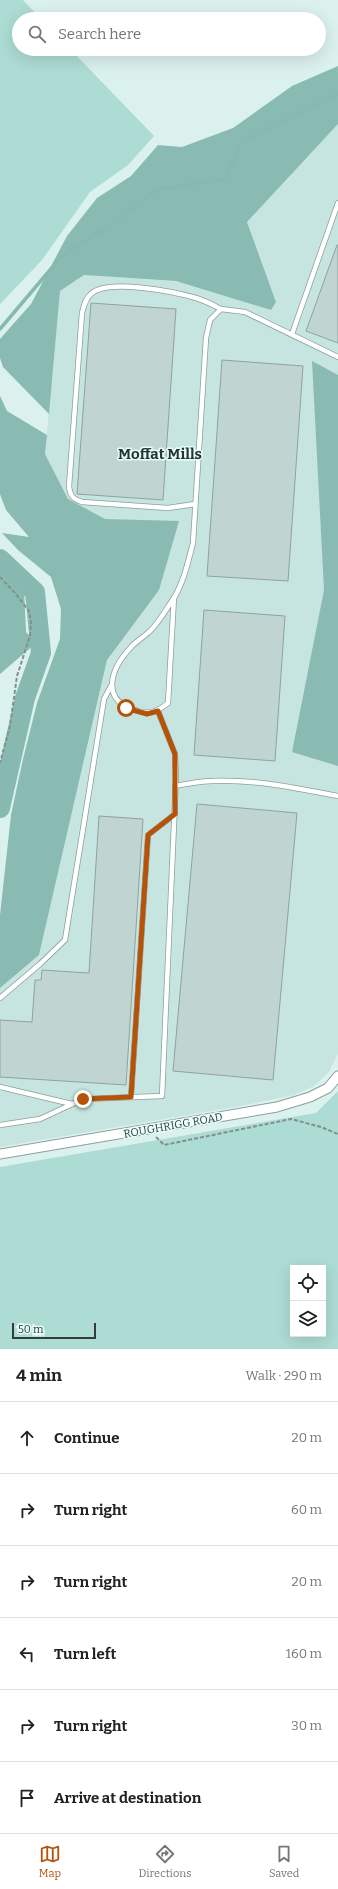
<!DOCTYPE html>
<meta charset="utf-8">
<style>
:root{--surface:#fff;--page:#f6f6f6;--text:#222;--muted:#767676;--line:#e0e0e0;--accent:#b45309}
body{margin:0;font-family:Bitter,serif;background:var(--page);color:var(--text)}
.controls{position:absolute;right:12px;bottom:12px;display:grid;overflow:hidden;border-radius:0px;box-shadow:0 4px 16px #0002}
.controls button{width:36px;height:36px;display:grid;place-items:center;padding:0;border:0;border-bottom:1px solid var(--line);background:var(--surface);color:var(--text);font:20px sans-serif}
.scale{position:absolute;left:12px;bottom:10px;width:84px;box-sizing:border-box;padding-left:4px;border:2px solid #333c3a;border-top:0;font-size:11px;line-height:14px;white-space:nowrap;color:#333c3a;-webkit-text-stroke:3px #e8fefa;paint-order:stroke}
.stop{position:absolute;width:12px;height:12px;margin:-9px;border:3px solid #b45309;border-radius:50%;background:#fff}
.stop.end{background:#b45309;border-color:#fff;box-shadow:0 1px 4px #0008}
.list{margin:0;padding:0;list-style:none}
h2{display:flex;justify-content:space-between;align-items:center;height:52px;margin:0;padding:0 16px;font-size:17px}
h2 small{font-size:13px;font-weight:400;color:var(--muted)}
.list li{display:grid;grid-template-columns:26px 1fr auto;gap:12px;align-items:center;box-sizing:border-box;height:72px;padding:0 16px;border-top:1px solid var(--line)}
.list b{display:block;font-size:15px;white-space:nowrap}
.list em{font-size:13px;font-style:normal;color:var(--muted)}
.icon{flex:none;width:22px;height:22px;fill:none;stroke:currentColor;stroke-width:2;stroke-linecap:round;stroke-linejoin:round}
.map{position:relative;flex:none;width:338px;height:1349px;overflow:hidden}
.search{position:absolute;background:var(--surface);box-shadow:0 4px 16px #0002;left:12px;right:12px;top:12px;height:44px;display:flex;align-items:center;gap:10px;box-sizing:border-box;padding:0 14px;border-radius:22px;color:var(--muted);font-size:15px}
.sheet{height:484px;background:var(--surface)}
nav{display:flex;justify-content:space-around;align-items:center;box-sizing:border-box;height:56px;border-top:1px solid var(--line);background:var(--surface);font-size:11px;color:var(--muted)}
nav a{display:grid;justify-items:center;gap:2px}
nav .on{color:var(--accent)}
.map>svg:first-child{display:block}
.built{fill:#c7e5e0}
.green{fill:#acdcd4;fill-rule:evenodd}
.forest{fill:#89bbb3}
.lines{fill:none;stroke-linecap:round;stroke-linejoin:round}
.stream{stroke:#87b9b1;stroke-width:3.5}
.river{stroke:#87b9b1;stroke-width:20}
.building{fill:#c0d5d1;stroke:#8ea29e}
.lane-casing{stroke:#8b9f9b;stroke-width:6}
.street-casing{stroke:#8b9f9b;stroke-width:11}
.path{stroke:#81908d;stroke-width:2;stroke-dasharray:4 2;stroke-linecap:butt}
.lane{stroke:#fff;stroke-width:4.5}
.street{stroke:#fff;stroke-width:9}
.route{stroke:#b45309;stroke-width:5}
.labels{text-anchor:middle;stroke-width:3;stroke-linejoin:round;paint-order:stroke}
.street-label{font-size:11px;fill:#333c3a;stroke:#e8fefa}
.district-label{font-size:15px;font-weight:bold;fill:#233431;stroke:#e8fefa}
</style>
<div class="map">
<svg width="338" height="1349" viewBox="0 0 338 1349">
<rect width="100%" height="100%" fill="#dbf1ed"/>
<path class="built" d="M 338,124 L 338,1054 L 329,1072 L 314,1086 L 294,1095 L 246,1105 L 0,1147 L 0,988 L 39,955 L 107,660 L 68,499 L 45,454 L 60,291 L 84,275 L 174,281 L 276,302 L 247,222 Z"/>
<g class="green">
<path d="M 0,0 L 23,0 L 41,19 L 19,19 L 19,49 L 70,49 L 154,136 L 128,165 L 90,192 L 42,260 L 0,304 Z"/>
<path d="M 338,1091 L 338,1349 L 0,1349 L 0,1167 L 316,1113 ZM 293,1268 L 323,1268 L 323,1334 L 293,1334 Z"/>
</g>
<g class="forest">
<path d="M 338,66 L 338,124 L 247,222 L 276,302 L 271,310 L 176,281 L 84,275 L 60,291 L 49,414 L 3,367 L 0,358 L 0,339 L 31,304 L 67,236 L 97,198 L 131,176 L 158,145 L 182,147 L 233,128 L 292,86 Z"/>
<path d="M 312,361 L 338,375 L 338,766 L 292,752 L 324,590 Z"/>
<path d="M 0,396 L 7,411 L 47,435 L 45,454 L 68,499 L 105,519 L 179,521 L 159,590 L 107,660 L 39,955 L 0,988 L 0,915 L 11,815 L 23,759 L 37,703 L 60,639 L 61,609 L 51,577 L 18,550 L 2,533 L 29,537 L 6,510 L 0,494 Z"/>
<path d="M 0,567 L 24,589 L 26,632 L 36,643 L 0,674 Z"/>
</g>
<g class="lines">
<path class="stream" d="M 0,329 L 61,257 L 120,219 L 156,190 L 226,179 L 240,143 L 338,94"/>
<path class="river" d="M 0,559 L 35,592 L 41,653 L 25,698 L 0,808"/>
</g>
<g class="building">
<path d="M 337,245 L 338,245 L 338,343 L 306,331 Z"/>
<path d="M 91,303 L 176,309 L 163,500 L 77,494 Z"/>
<path d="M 222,360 L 303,366 L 288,581 L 207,576 Z"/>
<path d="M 204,610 L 285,616 L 275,761 L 194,755 Z"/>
<path d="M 197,804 L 297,813 L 273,1080 L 173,1071 Z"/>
<path d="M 99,816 L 143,819 L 126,1085 L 0,1077 L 0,1020 L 32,1022 L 35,980 L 41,980 L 42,970 L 89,973 Z"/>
</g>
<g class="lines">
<g class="lane-casing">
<g id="lane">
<path d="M 292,334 L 338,203"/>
<path d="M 195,504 L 168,508 L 82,502 C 73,499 70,496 69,486 L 82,313 C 84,306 85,299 91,294 C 107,278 175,292 196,298 C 204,300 213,305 221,309"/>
<path d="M 174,597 L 168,703 C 158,711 150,715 138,711 C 99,701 110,669 132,646 C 138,640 145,636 151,630 C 159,622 167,608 174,598 C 184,581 188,562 193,543 L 206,338 L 210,320 L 221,309 L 245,312 L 338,357"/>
<path d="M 175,786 C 188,784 200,781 212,781 C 255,779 296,788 338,796"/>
<path d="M 0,998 L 40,964 L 65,940 L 104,699 L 111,686"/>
<path d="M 0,1087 L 72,1104"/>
<path d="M 131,1097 L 148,835 L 175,814"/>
<path d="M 0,1125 L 40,1119 L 83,1099 L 162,1096 L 176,778 L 175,754 L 158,711"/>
</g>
</g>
<g class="street-casing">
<path id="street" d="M 0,1154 L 277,1107 L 310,1097 L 328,1088 L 338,1076"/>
</g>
<g class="path">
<path d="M 0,577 L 15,593 L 29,611 L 31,621 L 30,636 L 17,676 L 10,726 L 0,763"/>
<path d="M 156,1137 L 164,1145 L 291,1119 L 321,1127 L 338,1134"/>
</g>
<use href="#lane" class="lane"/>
<use href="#street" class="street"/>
</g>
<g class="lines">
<path class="route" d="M 83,1099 L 131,1097 L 148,835 L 175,814 L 175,754 L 158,711 L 147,714 L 126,708"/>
</g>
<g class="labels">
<g class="street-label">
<text transform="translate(173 1125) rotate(-10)" y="4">ROUGHRIGG ROAD</text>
</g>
<g class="district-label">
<text x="160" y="459">Moffat Mills</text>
</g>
</g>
</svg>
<div class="controls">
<button><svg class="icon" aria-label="locate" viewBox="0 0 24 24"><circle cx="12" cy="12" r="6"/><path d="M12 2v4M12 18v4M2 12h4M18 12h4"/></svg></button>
<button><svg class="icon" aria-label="layers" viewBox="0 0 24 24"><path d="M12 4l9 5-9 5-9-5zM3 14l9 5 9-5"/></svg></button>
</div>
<div class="scale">50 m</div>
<div class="stop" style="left:126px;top:708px"></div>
<div class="stop end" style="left:83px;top:1099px"></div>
<div class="search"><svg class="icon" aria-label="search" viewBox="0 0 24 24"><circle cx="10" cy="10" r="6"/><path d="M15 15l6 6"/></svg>Search here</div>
</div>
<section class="sheet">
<h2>4 min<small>Walk · 290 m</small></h2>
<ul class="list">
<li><svg class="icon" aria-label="ahead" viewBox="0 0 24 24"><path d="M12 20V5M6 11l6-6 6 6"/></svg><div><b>Continue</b></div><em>20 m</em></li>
<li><svg class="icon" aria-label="right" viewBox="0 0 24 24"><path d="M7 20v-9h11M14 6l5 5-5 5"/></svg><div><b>Turn right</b></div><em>60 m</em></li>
<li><svg class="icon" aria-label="right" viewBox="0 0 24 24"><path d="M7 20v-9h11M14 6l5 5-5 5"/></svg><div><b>Turn right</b></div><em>20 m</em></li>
<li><svg class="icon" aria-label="left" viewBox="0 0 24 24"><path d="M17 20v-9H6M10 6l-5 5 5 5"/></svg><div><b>Turn left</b></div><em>160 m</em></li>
<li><svg class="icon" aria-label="right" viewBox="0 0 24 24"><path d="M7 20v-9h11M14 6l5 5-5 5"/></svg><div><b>Turn right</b></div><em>30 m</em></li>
<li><svg class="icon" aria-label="arrive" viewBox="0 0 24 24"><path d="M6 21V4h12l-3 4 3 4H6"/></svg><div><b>Arrive at destination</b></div></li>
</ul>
</section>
<nav>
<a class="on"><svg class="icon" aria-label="map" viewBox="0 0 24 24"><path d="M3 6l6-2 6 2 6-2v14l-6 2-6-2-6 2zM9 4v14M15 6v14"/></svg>Map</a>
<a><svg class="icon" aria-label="directions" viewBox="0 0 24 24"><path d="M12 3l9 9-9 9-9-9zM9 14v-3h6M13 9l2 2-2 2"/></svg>Directions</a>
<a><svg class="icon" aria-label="saved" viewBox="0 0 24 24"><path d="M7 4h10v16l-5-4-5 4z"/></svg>Saved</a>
</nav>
